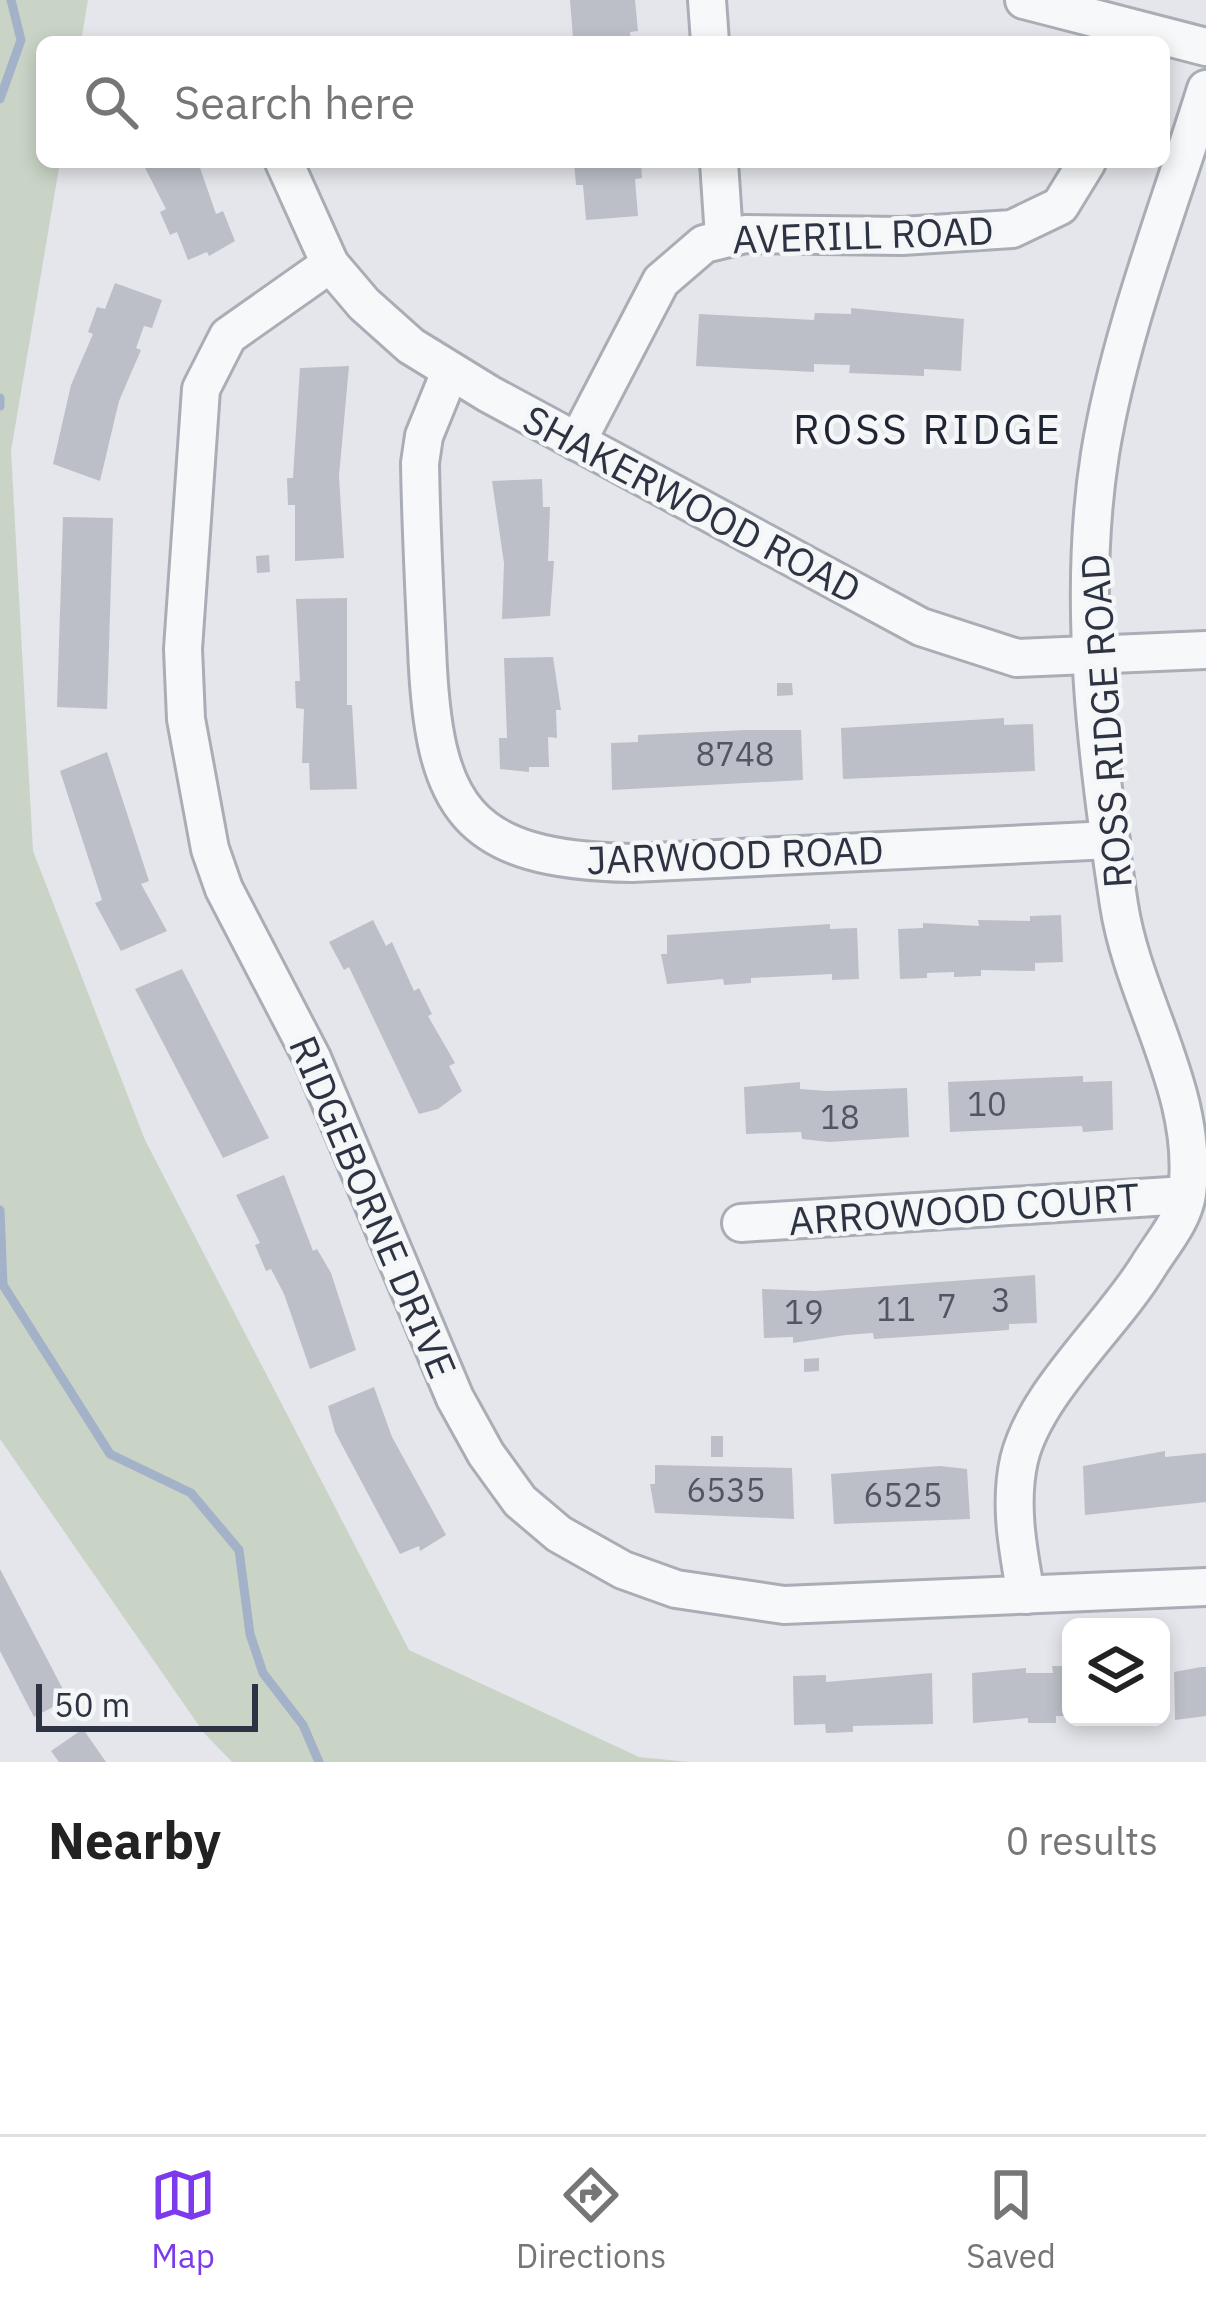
<!DOCTYPE html>
<style>
:root{--surface:#fff;--page:#f2f2f2;--text:#222;--muted:#767676;--line:#e0e0e0;--accent:#7c3aed}
body{margin:0;font-family:"IBM Plex Sans",sans-serif;background:var(--page);color:var(--text)}
.controls{position:absolute;right:36px;bottom:36px;display:grid;overflow:hidden;border-radius:18px;box-shadow:0 6px 18px #0003}
.controls button{width:108px;height:108px;display:grid;place-items:center;padding:0;border:0;border-bottom:3px solid var(--line);background:var(--surface);color:var(--text);font:60px sans-serif}
.scale{position:absolute;left:36px;bottom:30px;width:222px;box-sizing:border-box;padding-left:12px;border:6px solid #2d3342;border-top:0;font-size:33px;line-height:42px;white-space:nowrap;color:#2d3342;-webkit-text-stroke:9px #f4f6f8;paint-order:stroke}
.list{margin:0;padding:0;list-style:none}
h2{display:flex;justify-content:space-between;align-items:center;height:156px;margin:0;padding:0 48px;font-size:51px}
h2 small{font-size:39px;font-weight:400;color:var(--muted)}
.icon{flex:none;width:66px;height:66px;fill:none;stroke:currentColor;stroke-width:2;stroke-linecap:round;stroke-linejoin:round}
.map{position:relative;flex:none;width:1206px;height:1762px;overflow:hidden}
.search{position:absolute;background:var(--surface);box-shadow:0 6px 18px #0003;left:36px;right:36px;top:36px;height:132px;display:flex;align-items:center;gap:30px;box-sizing:border-box;padding:0 42px;border-radius:18px;color:var(--muted);font-size:45px}
.sheet{height:372px;background:var(--surface)}
nav{display:flex;justify-content:space-around;align-items:center;box-sizing:border-box;height:168px;border-top:3px solid var(--line);background:var(--surface);font-size:33px;color:var(--muted)}
nav a{display:grid;justify-items:center;gap:6px}
nav .on{color:var(--accent)}
.map>svg:first-child{display:block}
.green{fill:#c9d4c6}
.lines{fill:none;stroke-linecap:round;stroke-linejoin:round}
.stream{stroke:#a3b2c8;stroke-width:9}
.building{fill:#bcbfc7}
.street-casing{stroke:#a9adb5;stroke-width:42}
.street{stroke:#f7f8f9;stroke-width:36}
.labels{text-anchor:middle;stroke-width:9;stroke-linejoin:round;paint-order:stroke}
.number-label{font-size:33px;fill:#515663}
.street-label{font-size:39px;fill:#2d3342;stroke:#f4f6f8}
.neighbourhood-label{font-size:42px;letter-spacing:3px;fill:#1f2433;stroke:#f4f6f8}
</style>
<div class="map">
<svg width="1206" height="1762" viewBox="0 0 1206 1762">
<rect width="100%" height="100%" fill="#e4e6eb"/>
<path class="green" d="M 0,0 L 88,0 L 81,42 L 42,42 L 42,162 L 60,162 L 11,451 L 33,851 L 145,1140 L 409,1650 L 639,1757 L 689,1762 L 232,1762 L 204,1733 L 0,1439 Z"/>
<g class="lines">
<g class="stream">
<path d="M 0,99 L 21,40 L 11,0"/>
<path d="M 0,398 L 0,406"/>
<path d="M 0,1210 L 3,1285 L 110,1454 L 191,1493 L 239,1550 L 250,1634 L 263,1673 L 303,1725 L 319,1762"/>
</g>
</g>
<g class="building">
<path d="M 570,0 L 635,0 L 638,31 L 630,32 L 631,42 L 580,42 L 573,38 Z"/>
<path d="M 142,162 L 198,162 L 216,214 L 223,211 L 235,241 L 209,256 L 207,252 L 188,260 L 177,232 L 170,235 L 160,212 L 166,209 Z"/>
<path d="M 574,162 L 641,162 L 642,178 L 635,179 L 638,216 L 586,220 L 583,185 L 576,185 Z"/>
<path d="M 115,283 L 162,300 L 152,328 L 144,326 L 136,348 L 141,350 L 119,401 L 100,481 L 53,464 L 71,385 L 93,334 L 88,332 L 97,307 L 105,309 Z"/>
<path d="M 851,308 L 964,319 L 961,371 L 924,369 L 924,376 L 849,373 L 850,365 L 814,364 L 814,372 L 696,366 L 699,314 L 814,320 L 815,313 L 851,314 Z"/>
<path d="M 349,366 L 339,476 L 344,558 L 295,561 L 295,505 L 288,505 L 287,478 L 293,478 L 300,368 Z"/>
<path d="M 542,479 L 543,507 L 550,507 L 548,561 L 554,561 L 550,616 L 502,619 L 504,563 L 492,481 Z"/>
<path d="M 63,517 L 113,518 L 107,709 L 57,707 Z"/>
<path d="M 269,555 L 270,572 L 257,573 L 256,556 Z"/>
<path d="M 347,598 L 347,705 L 352,705 L 357,789 L 310,790 L 309,763 L 302,763 L 304,709 L 296,708 L 295,681 L 300,681 L 296,599 Z"/>
<path d="M 553,657 L 561,710 L 556,710 L 557,738 L 548,737 L 549,767 L 529,767 L 529,772 L 500,769 L 499,738 L 507,738 L 504,658 Z"/>
<path d="M 777,683 L 792,683 L 793,695 L 777,696 Z"/>
<path d="M 1004,718 L 1004,725 L 1033,724 L 1035,771 L 843,779 L 841,728 Z"/>
<path d="M 746,730 L 801,730 L 803,780 L 612,790 L 611,743 L 638,742 L 638,735 Z"/>
<path d="M 107,752 L 149,881 L 141,884 L 167,931 L 121,951 L 95,903 L 102,900 L 60,771 Z"/>
<path d="M 1061,915 L 1063,962 L 1035,963 L 1035,971 L 981,970 L 981,976 L 954,977 L 954,972 L 927,973 L 927,978 L 900,979 L 898,929 L 923,928 L 923,923 L 979,926 L 978,920 L 1030,921 L 1030,916 Z"/>
<path d="M 373,920 L 386,946 L 392,942 L 414,991 L 419,988 L 432,1014 L 428,1016 L 455,1063 L 449,1066 L 462,1091 L 438,1109 L 419,1114 L 349,967 L 344,970 L 329,942 Z"/>
<path d="M 830,924 L 830,929 L 857,928 L 859,979 L 832,980 L 832,974 L 751,978 L 751,983 L 724,985 L 723,979 L 667,984 L 661,954 L 667,954 L 667,935 Z"/>
<path d="M 182,969 L 269,1138 L 223,1158 L 135,989 Z"/>
<path d="M 1083,1076 L 1083,1082 L 1112,1081 L 1113,1130 L 1083,1132 L 1082,1126 L 950,1132 L 948,1082 Z"/>
<path d="M 800,1082 L 800,1089 L 827,1091 L 907,1088 L 909,1137 L 829,1142 L 802,1139 L 801,1132 L 746,1134 L 744,1087 Z"/>
<path d="M 284,1175 L 313,1251 L 317,1249 L 331,1273 L 356,1350 L 310,1369 L 284,1294 L 271,1269 L 266,1271 L 255,1245 L 260,1243 L 236,1195 Z"/>
<path d="M 1035,1275 L 1037,1323 L 1009,1324 L 1009,1330 L 874,1339 L 873,1333 L 846,1335 L 793,1343 L 793,1337 L 764,1338 L 762,1289 L 816,1291 Z"/>
<path d="M 819,1358 L 819,1371 L 804,1372 L 804,1359 Z"/>
<path d="M 374,1387 L 392,1437 L 446,1535 L 420,1551 L 419,1546 L 400,1554 L 335,1432 L 328,1406 Z"/>
<rect x="711" y="1436" width="12" height="21"/>
<path d="M 1165,1451 L 1165,1457 L 1206,1453 L 1206,1502 L 1085,1515 L 1083,1466 Z"/>
<path d="M 655,1465 L 792,1468 L 794,1519 L 655,1513 L 650,1484 L 655,1484 Z"/>
<path d="M 940,1466 L 967,1469 L 970,1519 L 834,1524 L 831,1474 Z"/>
<path d="M 0,1569 L 68,1699 L 34,1717 L 0,1651 Z"/>
<path d="M 1052,1666 L 1071,1666 L 1071,1716 L 1056,1716 L 1056,1723 L 1028,1723 L 1028,1718 L 973,1723 L 972,1673 L 1026,1668 L 1026,1673 L 1053,1673 Z"/>
<path d="M 1201,1667 L 1206,1667 L 1206,1716 L 1175,1720 L 1174,1672 Z"/>
<path d="M 932,1673 L 933,1724 L 853,1726 L 853,1732 L 826,1733 L 825,1724 L 794,1725 L 793,1676 L 826,1675 L 826,1682 Z"/>
<path d="M 83,1729 L 106,1762 L 59,1762 L 51,1751 Z"/>
</g>
<g class="lines">
<g class="street-casing">
<g id="street">
<path d="M 707,0 L 710,42"/>
<path d="M 1024,0 L 1206,47"/>
<path d="M 284,162 L 330,264 L 364,304 L 411,346 L 489,394 L 921,627 L 1017,658 L 1206,650"/>
<path d="M 719,162 L 724,237"/>
<path d="M 330,264 L 228,336 L 201,389 L 183,649 L 186,719 L 210,849 L 224,889 L 312,1058 L 455,1398 L 486,1454 L 520,1501 L 559,1534 L 623,1570 L 676,1589 L 784,1605 L 1206,1587"/>
<path d="M 450,372 L 424,436 L 420,463 C 421,525 424,586 427,648 C 433,807 464,860 632,863 L 1111,840"/>
<path d="M 577,442 L 661,281 L 704,244 L 745,234 L 902,236 L 1012,229 L 1060,206 L 1087,162"/>
<path d="M 741,1223 L 1186,1195"/>
<path d="M 1026,1595 C 1018,1551 1009,1504 1019,1460 C 1035,1392 1113,1325 1149,1265 C 1163,1243 1183,1220 1187,1194 C 1200,1092 1134,1002 1119,905 C 1097,760 1077,600 1100,454 C 1120,331 1169,208 1206,89"/>
</g>
</g>
<use href="#street" class="street"/>
</g>
<g class="labels">
<g class="number-label">
<text x="735" y="766">8748</text>
<text x="987" y="1116">10</text>
<text x="840" y="1129">18</text>
<text x="1001" y="1312">3</text>
<text x="947" y="1318">7</text>
<text x="896" y="1321">11</text>
<text x="804" y="1324">19</text>
<text x="726" y="1502">6535</text>
<text x="903" y="1507">6525</text>
</g>
<g class="street-label">
<text transform="translate(863 235) rotate(-2)" y="14">AVERILL ROAD</text>
<text transform="translate(692 504) rotate(28)" y="14">SHAKERWOOD ROAD</text>
<text transform="translate(1106 721) rotate(-94)" y="14">ROSS RIDGE ROAD</text>
<text transform="translate(735 855) rotate(-2)" y="14">JARWOOD ROAD</text>
<text transform="translate(373 1207) rotate(67)" y="14">RIDGEBORNE DRIVE</text>
<text transform="translate(964 1209) rotate(-4)" y="14">ARROWOOD COURT</text>
</g>
<g class="neighbourhood-label">
<text x="928" y="444">ROSS RIDGE</text>
</g>
</g>
</svg>
<div class="controls">
<button><svg class="icon" aria-label="layers" viewBox="0 0 24 24"><path d="M12 4l9 5-9 5-9-5zM3 14l9 5 9-5"/></svg></button>
</div>
<div class="scale">50 m</div>
<div class="search"><svg class="icon" aria-label="search" viewBox="0 0 24 24"><circle cx="10" cy="10" r="6"/><path d="M15 15l6 6"/></svg>Search here</div>
</div>
<section class="sheet">
<h2>Nearby<small>0 results</small></h2>
<ul class="list">
</ul>
</section>
<nav>
<a class="on"><svg class="icon" aria-label="map" viewBox="0 0 24 24"><path d="M3 6l6-2 6 2 6-2v14l-6 2-6-2-6 2zM9 4v14M15 6v14"/></svg>Map</a>
<a><svg class="icon" aria-label="directions" viewBox="0 0 24 24"><path d="M12 3l9 9-9 9-9-9zM9 14v-3h6M13 9l2 2-2 2"/></svg>Directions</a>
<a><svg class="icon" aria-label="saved" viewBox="0 0 24 24"><path d="M7 4h10v16l-5-4-5 4z"/></svg>Saved</a>
</nav>
